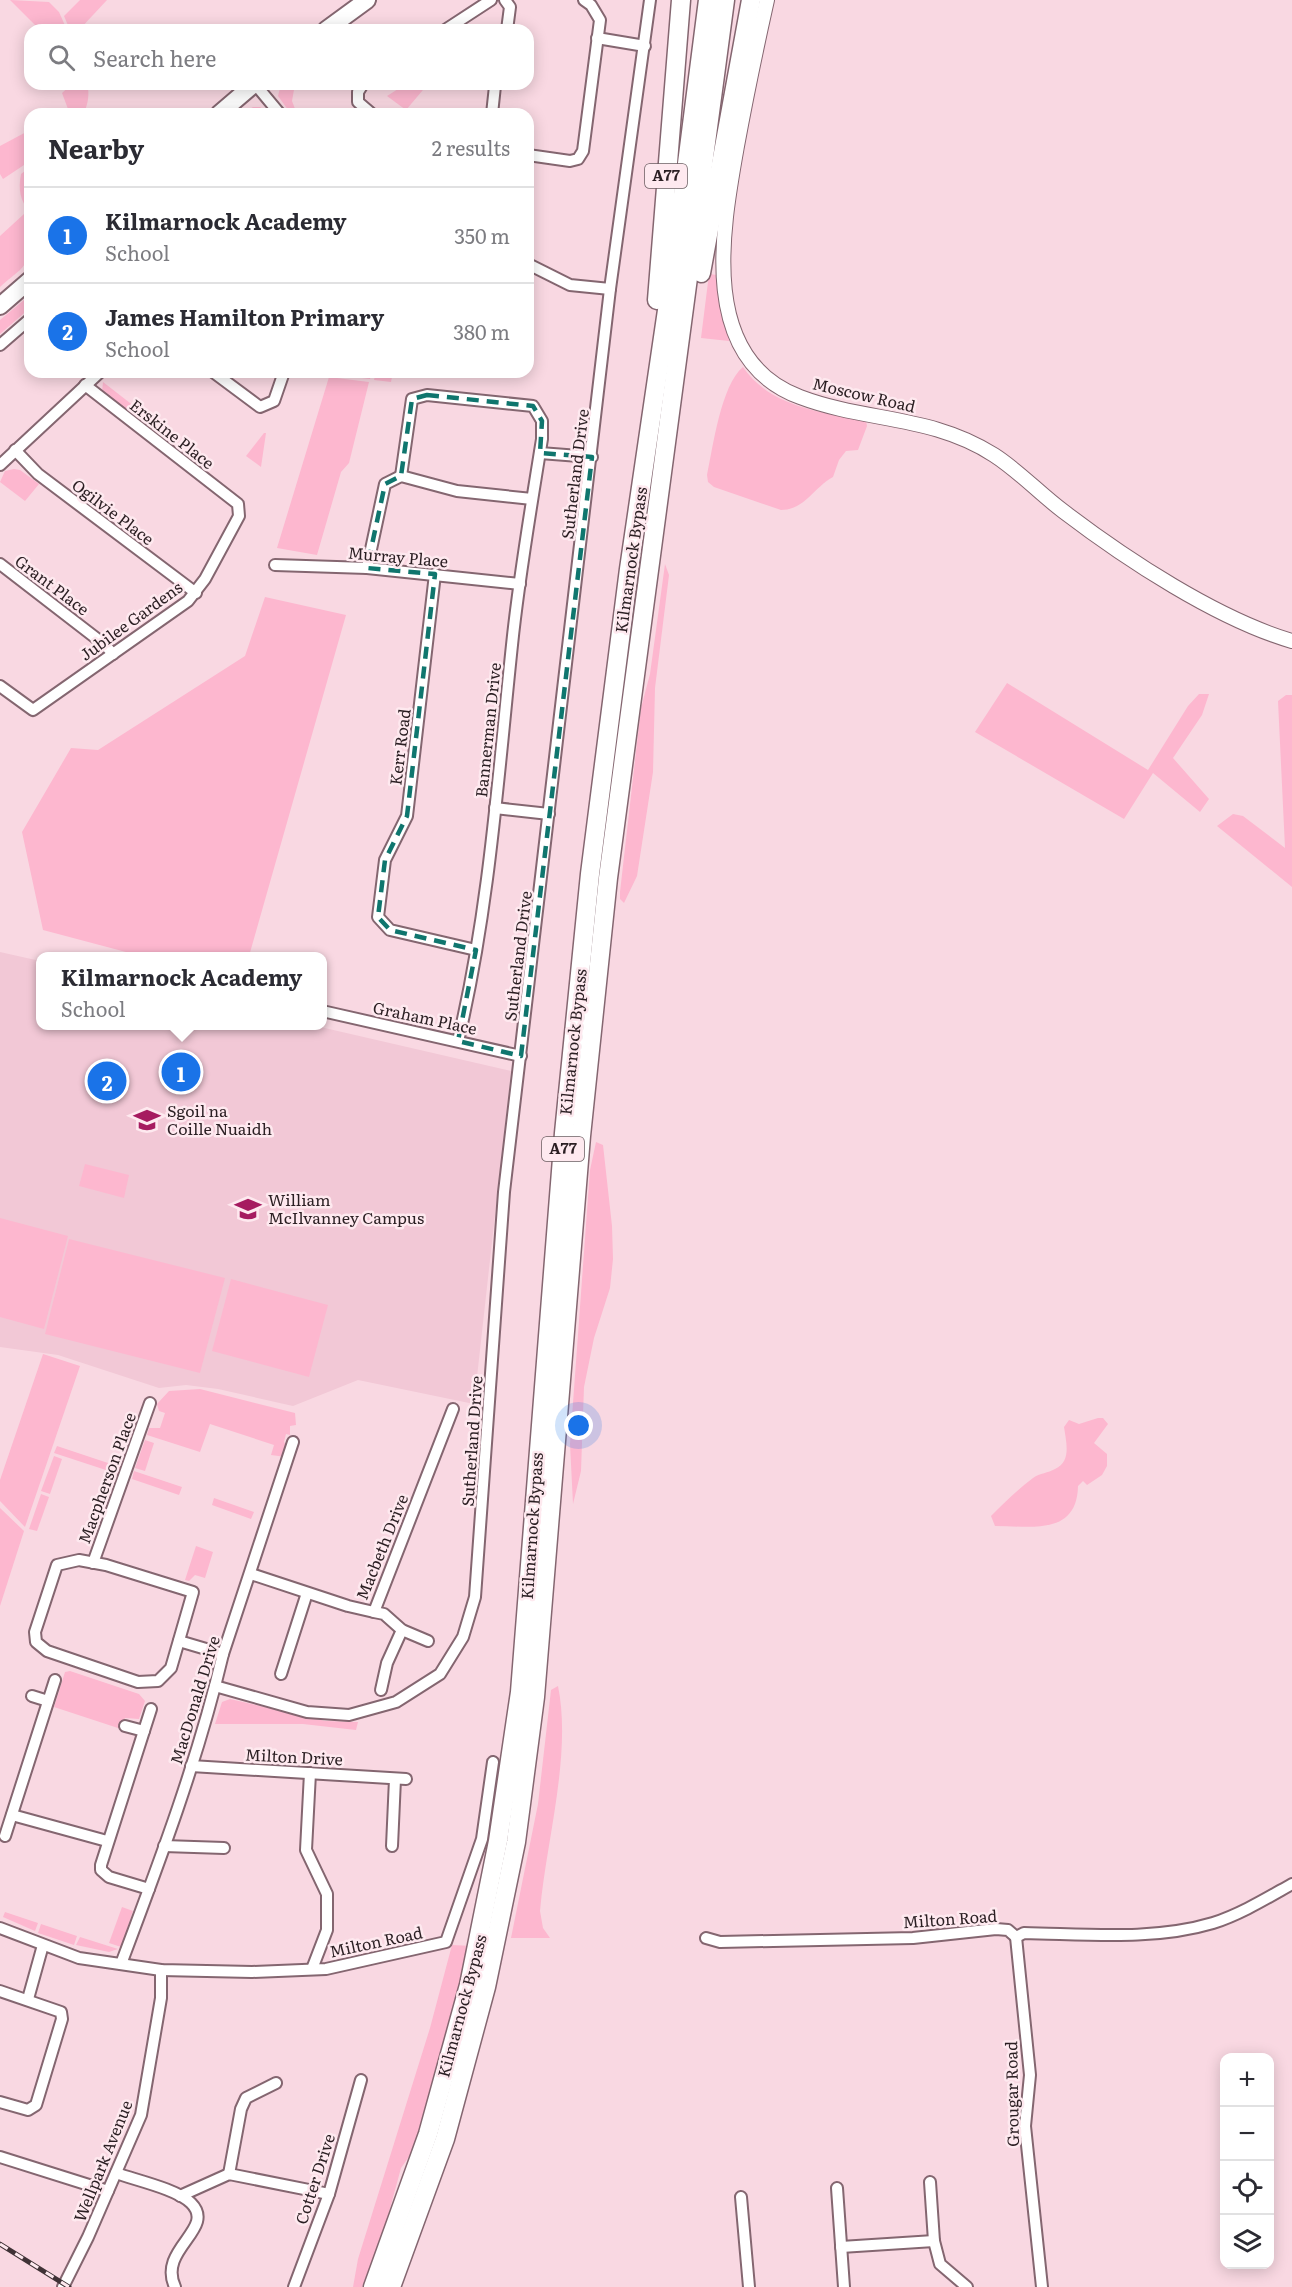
<!DOCTYPE html>
<meta charset="utf-8">
<style>
:root{--surface:#fff;--page:#f7f7f7;--text:#2b2b33;--muted:#7c7c81;--line:#e1e1e2;--accent:#1a73e8}
body{margin:0;font-family:Literata,serif;background:var(--page);color:var(--text)}
.controls{position:absolute;right:18px;bottom:18px;display:grid;overflow:hidden;border-radius:12px;box-shadow:0 3px 15px #0003}
.controls button{width:54px;height:54px;display:grid;place-items:center;padding:0;border:0;border-bottom:2px solid var(--line);background:var(--surface);color:var(--text);font:30px sans-serif}
.you{position:absolute;left:579px;top:1426px;width:21px;height:21px;margin:-15px;border:4px solid #fff;border-radius:50%;background:#1a73e8;box-shadow:0 0 0 9px #1a73e833}
.badge{display:grid;place-items:center;width:39px;height:39px;border-radius:50%;background:var(--accent);color:#fff;font-size:20px;font-weight:700}
.pin{position:absolute;translate:-50% -50%;border:3px solid #fff;box-shadow:0 2px 6px #0006}
.popup{position:absolute;left:36px;top:952px;width:291px;height:78px;box-sizing:border-box;display:grid;place-content:center;border-radius:12px;background:var(--surface);filter:drop-shadow(0 2px 4px #0005);font-size:20px;white-space:nowrap;color:var(--muted)}
.popup b{font-size:22px;color:var(--text)}
.popup::after{content:'';position:absolute;left:50%;top:100%;margin-left:-12px;border:12px solid transparent;border-top-color:var(--surface)}
.list{margin:0;padding:0;list-style:none}
h2{display:flex;justify-content:space-between;align-items:center;height:78px;margin:0;padding:0 24px;font-size:26px}
h2 small{font-size:20px;font-weight:400;color:var(--muted)}
.list li{display:grid;grid-template-columns:39px 1fr auto;gap:18px;align-items:center;box-sizing:border-box;height:96px;padding:0 24px;border-top:2px solid var(--line)}
.list b{display:block;font-size:22px;white-space:nowrap}
.list p{margin:0;font-size:20px;white-space:nowrap;color:var(--muted)}
.list em{font-size:20px;font-style:normal;color:var(--muted)}
.icon{flex:none;width:33px;height:33px;fill:none;stroke:currentColor;stroke-width:2;stroke-linecap:round;stroke-linejoin:round}
.map{position:relative;flex:none;width:1292px;height:2287px;overflow:hidden}
.search{position:absolute;background:var(--surface);box-shadow:0 3px 15px #0003;left:24px;top:24px;width:510px;height:66px;display:flex;align-items:center;gap:15px;box-sizing:border-box;padding:0 21px;border-radius:18px;color:var(--muted);font-size:22px}
.panel{position:absolute;background:var(--surface);box-shadow:0 3px 15px #0003;left:24px;top:108px;width:510px;height:270px;border-radius:18px}
.map>svg:first-child{display:block}
.built{fill:#f2c8d6}
.green{fill:#fdb7cf}
.lines{fill:none;stroke-linecap:round;stroke-linejoin:round}
.minor-casing{stroke:#846670;stroke-width:14}
.tertiary-casing{stroke:#846670;stroke-width:16}
.secondary-casing{stroke:#846670;stroke-width:20}
.trunk-casing{stroke:#846670;stroke-width:21}
.minor{stroke:#fff;stroke-width:10}
.tertiary{stroke:#fff;stroke-width:14}
.secondary{stroke:#fff;stroke-width:16}
.trunk{stroke:#fff;stroke-width:18}
.rail-casing{stroke:#403236;stroke-width:5}
.rail{stroke:#fee9ef;stroke-width:3;stroke-dasharray:9;stroke-linecap:butt}
.marked{fill:none;stroke:#0f766e;stroke-width:4.5;stroke-dasharray:12 8;stroke-linejoin:round}
.labels{text-anchor:middle;stroke-width:5;stroke-linejoin:round;paint-order:stroke}
.shield{fill:#fee9ef;stroke:#6a5c60;stroke-width:1.5}
.shield-label{font-size:15px;font-weight:bold;fill:#2b1f23}
.street-label{font-size:16px;fill:#2b1f23;stroke:#fee9ef}
.poi-label{font-size:16px;fill:#2b1f23;stroke:#fee9ef;text-anchor:start}
</style>
<div class="map">
<svg width="1292" height="2287" viewBox="0 0 1292 2287">
<rect width="100%" height="100%" fill="#f9d8e2"/>
<path class="built" d="M 0,952 L 40,961 L 40,1026 L 316,1026 L 511,1071 L 474,1404 L 358,1380 L 293,1406 L 218,1389 L 186,1385 L 159,1388 L 58,1355 L 0,1347 Z"/>
<g class="green">
<path d="M 10,0 L 49,2 L 59,12 L 67,30 L 40,30 Z"/>
<path d="M 80,0 L 107,0 L 79,30 L 70,30 L 64,16 Z"/>
<path d="M 72,84 L 87,84 C 90,93 88,106 83,114 L 59,114 L 68,109 L 62,93 Z"/>
<path d="M 281,84 L 295,84 L 292,101 L 297,114 L 291,114 L 278,96 Z"/>
<path d="M 406,84 L 428,84 L 406,110 L 387,96 Z"/>
<path d="M 253,107 L 260,107 L 270,114 L 241,114 Z"/>
<path d="M 30,130 L 30,161 L 3,179 L 0,174 L 0,146 Z"/>
<path d="M 30,167 L 30,213 C 20,200 18,190 21,174 Z"/>
<path d="M 24,214 C 30,222 30,226 30,236 C 30,269 22,267 0,287 L 0,236 Z"/>
<path d="M 709,274 L 717,275 L 720,282 L 729,341 L 701,338 Z"/>
<path d="M 30,295 L 30,308 L 0,334 L 0,320 Z"/>
<path d="M 743,367 C 770,407 821,412 866,421 L 867,426 L 858,450 L 846,451 L 839,460 L 833,477 C 814,487 805,510 781,510 L 714,487 L 708,482 L 707,475 C 713,447 721,385 743,367 Z"/>
<path d="M 330,372 L 372,372 L 370,379 L 330,374 Z"/>
<path d="M 376,372 L 393,372 L 391,382 L 374,380 Z"/>
<path d="M 329,377 L 369,382 L 349,463 L 341,472 L 317,555 L 277,548 Z"/>
<path d="M 103,382 L 139,410 L 133,418 L 102,392 Z"/>
<path d="M 264,433 L 266,433 L 261,467 L 246,456 Z"/>
<path d="M 14,469 L 20,470 L 39,484 L 25,501 L 0,482 L 5,471 Z"/>
<path d="M 665,564 L 669,575 L 655,688 L 653,772 L 637,876 L 624,903 L 620,899 L 620,892 L 641,708 L 650,674 Z"/>
<path d="M 265,597 L 346,615 L 249,956 L 141,956 L 43,930 L 22,832 L 71,748 L 98,750 L 245,656 Z"/>
<path d="M 1007,683 L 1148,770 L 1188,706 L 1199,694 L 1209,694 L 1202,715 L 1173,758 L 1209,799 L 1200,812 L 1153,773 L 1124,819 L 975,732 Z"/>
<path d="M 1286,695 L 1292,695 L 1292,887 L 1217,826 L 1233,814 L 1243,816 L 1285,848 L 1278,701 Z"/>
<path d="M 596,1142 L 603,1145 L 612,1226 L 613,1259 L 610,1288 L 594,1338 L 584,1387 L 581,1471 L 573,1504 L 570,1444 L 590,1170 Z"/>
<path d="M 85,1164 L 129,1175 L 124,1198 L 79,1186 Z"/>
<path d="M 0,1218 L 68,1236 L 44,1329 L 0,1317 Z"/>
<path d="M 69,1239 L 225,1278 L 200,1373 L 45,1334 Z"/>
<path d="M 231,1279 L 328,1305 L 309,1377 L 212,1351 Z"/>
<path d="M 43,1354 L 80,1366 L 25,1527 L 0,1501 L 0,1480 Z"/>
<path d="M 200,1389 L 295,1413 L 296,1425 L 290,1426 L 290,1435 L 286,1434 L 284,1442 L 288,1447 L 286,1457 L 271,1455 L 274,1445 L 210,1424 L 200,1452 L 147,1435 L 149,1428 L 160,1428 L 165,1413 L 159,1411 L 157,1404 L 169,1391 Z"/>
<path d="M 1098,1418 L 1103,1418 L 1108,1424 L 1094,1443 L 1107,1454 L 1107,1466 L 1102,1475 L 1087,1485 L 1083,1481 L 1078,1486 C 1077,1536 1031,1526 995,1526 L 991,1516 C 1004,1503 1018,1489 1033,1478 C 1040,1473 1048,1473 1055,1469 C 1072,1462 1066,1441 1064,1427 L 1069,1420 L 1079,1424 Z"/>
<path d="M 145,1440 L 154,1443 L 145,1471 L 135,1468 Z"/>
<path d="M 57,1446 L 120,1467 L 118,1474 L 54,1453 Z"/>
<path d="M 54,1456 L 62,1459 L 50,1494 L 41,1491 Z"/>
<path d="M 134,1471 L 182,1487 L 179,1495 L 132,1479 Z"/>
<path d="M 41,1494 L 49,1497 L 37,1531 L 29,1529 Z"/>
<path d="M 214,1498 L 254,1512 L 251,1519 L 212,1505 Z"/>
<path d="M 0,1508 L 24,1531 L 0,1606 Z"/>
<path d="M 196,1546 L 213,1552 L 205,1578 L 195,1575 L 189,1581 L 185,1580 Z"/>
<path d="M 70,1671 L 139,1694 L 145,1701 L 139,1719 L 125,1718 L 121,1729 L 54,1707 L 65,1672 Z"/>
<path d="M 558,1686 C 572,1755 546,1841 540,1911 L 543,1928 L 550,1938 L 511,1938 L 538,1804 L 551,1690 Z"/>
<path d="M 230,1699 L 325,1721 L 358,1722 L 356,1730 L 303,1724 L 215,1724 L 222,1702 Z"/>
<path d="M 122,1907 L 133,1911 L 121,1947 L 109,1943 Z"/>
<path d="M 5,1912 L 38,1923 L 35,1931 L 3,1917 Z"/>
<path d="M 41,1924 L 77,1936 L 74,1945 L 38,1933 Z"/>
<path d="M 80,1937 L 118,1949 L 109,1952 L 76,1945 Z"/>
<path d="M 452,1945 L 473,1946 L 422,2138 L 401,2168 L 385,2227 L 362,2287 L 353,2287 L 358,2259 L 430,2028 Z"/>
</g>
<g class="lines">
<g class="minor-casing">
<g id="minor">
<path d="M 505,0 L 510,7 L 507,30"/>
<path d="M 445,30 L 491,0"/>
<path d="M 597,38 L 645,46"/>
<path d="M 255,84 L 280,114"/>
<path d="M 363,84 L 358,92 L 358,102 L 372,114"/>
<path d="M 492,114 L 495,86"/>
<path d="M 528,155 L 570,161 L 578,159 L 583,151 L 600,20 L 591,5 L 584,0"/>
<path d="M 528,264 L 570,285 L 610,289"/>
<path d="M 0,345 L 30,319"/>
<path d="M 213,372 L 260,407 L 274,401 L 284,372"/>
<path d="M 15,450 L 38,474 L 196,593"/>
<path d="M 540,453 L 592,457"/>
<path d="M 0,465 L 100,372"/>
<path d="M 401,476 L 412,399 L 427,395 L 533,406 L 542,421 L 542,439 C 531,508 519,576 512,645 C 498,778 489,911 458,1041"/>
<path d="M 0,564 L 105,645 L 113,654"/>
<path d="M 275,565 L 367,568 L 520,584"/>
<path d="M 367,568 L 385,484 L 401,476 L 457,491 L 532,499"/>
<path d="M 435,574 L 407,816 L 385,860 L 378,917 L 390,930 L 476,950"/>
<path d="M 0,686 L 33,710 L 188,601 L 205,579 L 239,516 L 238,504 L 85,385"/>
<path d="M 495,808 L 549,814"/>
<path d="M 322,1011 L 521,1056"/>
<path d="M 79,1560 L 106,1565 L 193,1592 L 171,1668 L 158,1681 L 138,1682 L 47,1651 L 36,1642 L 35,1632 L 57,1565 Z"/>
<path d="M 93,1563 L 150,1403"/>
<path d="M 251,1574 L 348,1606 L 374,1612 L 453,1409"/>
<path d="M 374,1612 L 384,1614 L 402,1630 L 428,1641"/>
<path d="M 179,1641 L 223,1654"/>
<path d="M 281,1674 L 307,1593"/>
<path d="M 215,1686 L 307,1712 L 349,1715 L 396,1702 L 440,1674 L 463,1637 L 475,1597 L 504,1192 L 610,289 L 650,0"/>
<path d="M 381,1690 L 387,1663 L 402,1630"/>
<path d="M 32,1696 L 48,1701"/>
<path d="M 125,1726 L 144,1731"/>
<path d="M 191,1766 L 406,1779"/>
<path d="M 310,1773 L 306,1850 L 327,1894 L 327,1930 L 312,1969"/>
<path d="M 12,1815 L 107,1841"/>
<path d="M 5,1836 L 55,1680"/>
<path d="M 164,1846 L 224,1848"/>
<path d="M 392,1846 L 395,1779"/>
<path d="M 149,1889 L 109,1877 L 101,1870 L 101,1865 L 151,1709"/>
<path d="M 0,1928 L 79,1958 L 161,1970 L 252,1972 L 326,1969 L 446,1942 L 482,1839 L 493,1762"/>
<path d="M 1016,1937 L 1030,2075 L 1025,2126 L 1042,2287"/>
<path d="M 1016,1937 L 1024,1933 C 1086,1934 1153,1941 1213,1923 C 1241,1914 1267,1898 1292,1884"/>
<path d="M 706,1938 L 720,1942 L 913,1938 L 996,1929 L 1008,1930 L 1016,1937"/>
<path d="M 121,1964 C 159,1863 198,1760 223,1654 L 293,1442"/>
<path d="M 0,1991 L 61,2012 L 62,2019 L 36,2105 L 28,2110 L 0,2102"/>
<path d="M 28,1999 L 43,1945"/>
<path d="M 0,2157 L 108,2191"/>
<path d="M 116,2173 C 135,2180 177,2189 191,2203 C 217,2229 157,2249 175,2287"/>
<path d="M 229,2174 L 241,2109 L 246,2098 L 276,2083"/>
<path d="M 930,2182 L 934,2241 L 940,2264 L 967,2287"/>
<path d="M 837,2188 L 844,2287"/>
<path d="M 180,2196 L 229,2174 L 329,2194"/>
<path d="M 741,2197 L 749,2287"/>
<path d="M 841,2247 L 934,2241"/>
<path d="M 63,2287 L 88,2237 L 141,2115 L 161,1998 L 161,1970"/>
<path d="M 294,2287 L 329,2194 L 361,2080"/>
</g>
</g>
<g class="tertiary-casing">
<path id="tertiary" d="M 767,0 C 756,49 746,97 737,146 C 722,230 698,359 800,397 C 866,422 932,415 994,455 C 1019,471 1040,494 1063,511 C 1126,559 1217,619 1292,641"/>
</g>
<g class="secondary-casing">
<g id="secondary">
<path d="M 326,30 L 367,0"/>
<path d="M 219,114 L 254,84"/>
<path d="M 0,306 L 30,280"/>
</g>
</g>
<g class="trunk-casing">
<g id="trunk">
<path d="M 701,273 L 751,0"/>
<path d="M 657,300 L 681,0"/>
<path d="M 373,2287 L 428,2134 L 469,1985 L 498,1841 L 520,1692 L 564,1133 L 590,874 L 629,569 L 676,249 L 708,0"/>
<path d="M 391,2287 L 445,2139 L 486,1987 L 516,1842 L 535,1697 L 581,1136 L 608,878 L 725,0"/>
</g>
</g>
<use href="#minor" class="minor"/>
<use href="#tertiary" class="tertiary"/>
<use href="#secondary" class="secondary"/>
<use href="#trunk" class="trunk"/>
<g class="rail-casing">
<path id="rail" d="M 0,2244 L 69,2287"/>
</g>
<use href="#rail" class="rail"/>
</g>
<path class="marked" d="M 427,395 L 533,406 L 542,421 L 540,453 L 592,457 L 521,1056 L 458,1041 L 476,950 L 390,930 L 378,917 L 385,860 L 407,816 L 435,574 L 367,568 L 385,484 L 401,476 L 412,399 Z"/>
<defs>
<g id="school-bare" transform="scale(2.07)"><path d="M0-5L7-2L0 1L-7-2ZM-4 1L0 2.5L4 1V4Q0 6-4 4Z" fill="#a61b60" stroke="#fee9ef" stroke-width="2.5" paint-order="stroke"/></g>
</defs>
<g fill-rule="evenodd">
<use href="#school-bare" x="147" y="1120"/>
<use href="#school-bare" x="248" y="1209"/>
</g>
<g class="labels">
<g class="shield">
<rect x="645" y="164" width="42" height="24" rx="4.5"/>
<rect x="542" y="1137" width="42" height="24" rx="4.5"/>
</g>
<g class="shield-label">
<text x="666" y="181">A77</text>
<text x="563" y="1154">A77</text>
</g>
<g class="street-label">
<text transform="translate(864 395) rotate(13)" y="6">Moscow Road</text>
<text transform="translate(172 434) rotate(38)" y="6">Erskine Place</text>
<text transform="translate(575 474) rotate(-83)" y="6">Sutherland Drive</text>
<text transform="translate(113 512) rotate(37)" y="6">Ogilvie Place</text>
<text transform="translate(398 557) rotate(5)" y="6">Murray Place</text>
<text transform="translate(631 560) rotate(-82)" y="6">Kilmarnock Bypass</text>
<text transform="translate(52 585) rotate(37)" y="6">Grant Place</text>
<text transform="translate(131 621) rotate(-36)" y="6">Jubilee Gardens</text>
<text transform="translate(488 730) rotate(-84)" y="6">Bannerman Drive</text>
<text transform="translate(400 747) rotate(-83)" y="6">Kerr Road</text>
<text transform="translate(518 956) rotate(-83)" y="6">Sutherland Drive</text>
<text transform="translate(425 1018) rotate(12)" y="6">Graham Place</text>
<text transform="translate(573 1042) rotate(-84)" y="6">Kilmarnock Bypass</text>
<text transform="translate(472 1441) rotate(-86)" y="6">Sutherland Drive</text>
<text transform="translate(107 1478) rotate(-70)" y="6">Macpherson Place</text>
<text transform="translate(532 1526) rotate(-86)" y="6">Kilmarnock Bypass</text>
<text transform="translate(382 1547) rotate(-68)" y="6">Macbeth Drive</text>
<text transform="translate(195 1700) rotate(-73)" y="6">MacDonald Drive</text>
<text transform="translate(294 1757) rotate(3)" y="6">Milton Drive</text>
<text transform="translate(950 1919) rotate(-4)" y="6">Milton Road</text>
<text transform="translate(376 1942) rotate(-12)" y="6">Milton Road</text>
<text transform="translate(462 2006) rotate(-75)" y="6">Kilmarnock Bypass</text>
<text transform="translate(1012 2094) rotate(-91)" y="6">Grougar Road</text>
<text transform="translate(103 2161) rotate(-68)" y="6">Wellpark Avenue</text>
<text transform="translate(315 2179) rotate(-72)" y="6">Cotter Drive</text>
</g>
<g class="poi-label">
<text x="167" y="1117">Sgoil na<tspan x="167" dy="18">Coille Nuaidh</tspan></text>
<text x="268" y="1206">William<tspan x="268" dy="18">McIlvanney Campus</tspan></text>
</g>
</g>
</svg>
<div class="controls">
<button>+</button>
<button>−</button>
<button><svg class="icon" aria-label="locate" viewBox="0 0 24 24"><circle cx="12" cy="12" r="6"/><path d="M12 2v4M12 18v4M2 12h4M18 12h4"/></svg></button>
<button><svg class="icon" aria-label="layers" viewBox="0 0 24 24"><path d="M12 4l9 5-9 5-9-5zM3 14l9 5 9-5"/></svg></button>
</div>
<div class="you"></div>
<div class="pin badge" style="left:181px;top:1072px">1</div>
<div class="popup"><b>Kilmarnock Academy</b>School</div>
<div class="pin badge" style="left:107px;top:1081px">2</div>
<div class="search"><svg class="icon" aria-label="search" viewBox="0 0 24 24"><circle cx="10" cy="10" r="6"/><path d="M15 15l6 6"/></svg>Search here</div>
<section class="panel">
<h2>Nearby<small>2 results</small></h2>
<ul class="list">
<li><span class="badge">1</span><div><b>Kilmarnock Academy</b><p>School</p></div><em>350 m</em></li>
<li><span class="badge">2</span><div><b>James Hamilton Primary</b><p>School</p></div><em>380 m</em></li>
</ul>
</section>
</div>
